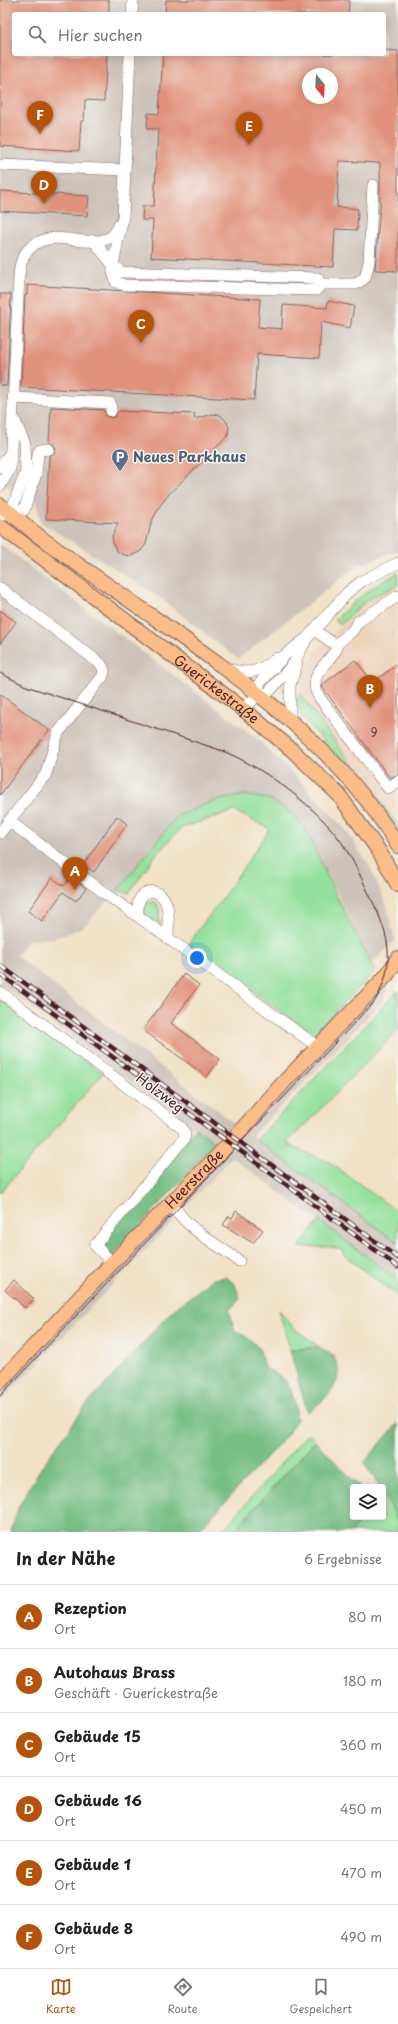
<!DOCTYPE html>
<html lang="de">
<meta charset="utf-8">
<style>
:root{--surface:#fff;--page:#f2f2f2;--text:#222;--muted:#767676;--line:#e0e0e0;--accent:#b45309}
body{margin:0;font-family:"Playpen Sans",sans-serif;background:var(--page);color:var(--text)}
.controls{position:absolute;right:12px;bottom:12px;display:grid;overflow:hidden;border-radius:4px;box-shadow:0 2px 10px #0003}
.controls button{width:36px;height:36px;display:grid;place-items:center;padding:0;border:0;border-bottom:1px solid var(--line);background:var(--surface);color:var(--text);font:20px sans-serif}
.compass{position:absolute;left:302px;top:68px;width:36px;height:36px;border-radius:50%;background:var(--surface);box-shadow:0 2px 10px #0003;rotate:162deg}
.you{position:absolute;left:197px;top:958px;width:14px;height:14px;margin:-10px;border:3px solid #fff;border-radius:50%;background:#1a73e8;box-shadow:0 0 0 6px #1a73e833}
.badge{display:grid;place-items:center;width:26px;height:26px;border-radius:50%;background:var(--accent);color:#fff;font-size:13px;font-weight:700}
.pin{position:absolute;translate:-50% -33px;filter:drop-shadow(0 1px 2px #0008)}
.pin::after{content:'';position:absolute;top:21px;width:14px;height:12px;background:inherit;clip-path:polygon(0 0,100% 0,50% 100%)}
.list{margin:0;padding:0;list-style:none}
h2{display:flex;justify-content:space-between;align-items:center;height:52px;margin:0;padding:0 16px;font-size:17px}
h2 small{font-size:13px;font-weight:400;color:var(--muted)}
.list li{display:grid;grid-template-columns:26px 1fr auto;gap:12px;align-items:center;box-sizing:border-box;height:64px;padding:0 16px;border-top:1px solid var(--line)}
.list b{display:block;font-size:15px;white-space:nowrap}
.list p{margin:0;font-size:13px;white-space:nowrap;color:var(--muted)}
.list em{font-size:13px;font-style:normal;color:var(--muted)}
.icon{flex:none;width:22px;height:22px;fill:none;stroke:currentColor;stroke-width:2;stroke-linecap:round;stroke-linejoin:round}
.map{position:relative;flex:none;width:398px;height:1532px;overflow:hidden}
.search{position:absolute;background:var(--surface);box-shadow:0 2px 10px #0003;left:12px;right:12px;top:12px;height:44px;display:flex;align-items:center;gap:10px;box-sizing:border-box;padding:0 14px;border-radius:4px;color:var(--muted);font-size:15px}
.sheet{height:436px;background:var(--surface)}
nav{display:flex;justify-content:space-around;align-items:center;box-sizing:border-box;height:56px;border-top:1px solid var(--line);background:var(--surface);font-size:11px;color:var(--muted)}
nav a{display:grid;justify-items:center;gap:2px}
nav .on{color:var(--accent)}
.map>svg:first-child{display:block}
.built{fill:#ecd2b8}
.industrial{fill:#cdc2b9;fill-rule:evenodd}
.green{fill:#93e09c;stroke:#6e8064}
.forest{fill:#76be84;stroke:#606e58}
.building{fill:#e1927b;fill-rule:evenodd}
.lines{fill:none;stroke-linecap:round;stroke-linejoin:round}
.minor-casing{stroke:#846361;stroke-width:12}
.major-casing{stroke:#846361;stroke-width:16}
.minor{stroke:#fff;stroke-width:11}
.major{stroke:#f8bd89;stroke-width:14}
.tram{stroke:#4a1f2b;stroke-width:1}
.rail-casing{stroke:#4a1f2b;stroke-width:4.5}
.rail{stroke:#f6f6f2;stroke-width:3;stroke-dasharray:9;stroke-linecap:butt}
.labels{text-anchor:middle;stroke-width:3;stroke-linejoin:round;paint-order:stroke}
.number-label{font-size:12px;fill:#703c3f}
.service-label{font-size:14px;font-weight:bold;fill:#4e5e75;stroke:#f6f6f2;text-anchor:start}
.street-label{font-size:14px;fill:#4a1f2b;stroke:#f6f6f2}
</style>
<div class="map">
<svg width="398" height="1532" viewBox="0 0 398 1532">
<rect width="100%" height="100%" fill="#f6f6f2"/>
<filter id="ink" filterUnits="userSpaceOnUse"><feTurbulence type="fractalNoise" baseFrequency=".025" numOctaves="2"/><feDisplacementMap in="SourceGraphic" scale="8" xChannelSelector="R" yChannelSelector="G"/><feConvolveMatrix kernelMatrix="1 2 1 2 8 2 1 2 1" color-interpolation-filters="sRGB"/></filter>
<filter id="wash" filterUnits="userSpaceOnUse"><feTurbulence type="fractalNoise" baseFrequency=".012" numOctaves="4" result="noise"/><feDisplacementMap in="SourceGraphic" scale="16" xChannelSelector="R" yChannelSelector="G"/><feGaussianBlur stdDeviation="0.9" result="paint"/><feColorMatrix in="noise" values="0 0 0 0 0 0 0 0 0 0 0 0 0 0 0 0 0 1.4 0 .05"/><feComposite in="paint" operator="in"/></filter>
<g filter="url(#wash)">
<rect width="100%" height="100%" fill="#f1e1c6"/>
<path class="built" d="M 398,585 L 398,826 L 300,694 L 304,671 L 318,649 L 352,613 L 368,599 Z"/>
<g class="industrial">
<path d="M 0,0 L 398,0 L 398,550 L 357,566 L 238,659 L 156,595 L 41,522 L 36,500 L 0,483 ZM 14,14 L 384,14 L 384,54 L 14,54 ZM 308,74 L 332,74 L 332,98 L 308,98 Z"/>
<path d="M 0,544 L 255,737 L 290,771 L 345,829 L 370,867 L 387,907 L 395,940 L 372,964 L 308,834 L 292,813 L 269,799 L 177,816 L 117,891 L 83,927 L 55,938 L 28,940 L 16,956 L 246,1132 L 374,996 L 389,983 L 383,1001 L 252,1136 L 398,1243 L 398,1280 L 232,1157 L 184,1208 L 179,1203 L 226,1153 L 0,984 Z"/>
<path d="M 169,1212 L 176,1218 L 0,1402 L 0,1386 Z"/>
</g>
<g class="green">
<path d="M 398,573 L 398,585 L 368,599 L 341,624 L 335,620 C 354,601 373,585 398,573 Z"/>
<path d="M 300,694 L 398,826 L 398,838 L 337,756 L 301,716 L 297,700 Z"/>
<path d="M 245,795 L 269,799 L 292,813 L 308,834 L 337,897 L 375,971 L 313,1035 L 188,944 L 221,900 L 270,829 L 234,811 L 181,828 L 154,857 L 129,893 L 117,891 L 177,816 L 214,801 Z"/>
<path d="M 152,902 L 156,902 L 159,909 L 160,926 L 145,915 L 144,906 L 147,903 Z"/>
<path d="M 398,991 L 398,1030 L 288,1142 L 290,1146 L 329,1162 L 398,1212 L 398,1243 L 256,1140 Z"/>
<path d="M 0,1000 L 103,1073 L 0,1193 Z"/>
<path d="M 319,1221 L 398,1280 L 398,1296 L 344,1255 L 342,1249 L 331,1247 L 299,1247 Z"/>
<path d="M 279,1310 L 295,1329 L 319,1347 L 290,1350 Z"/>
<path d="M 308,1433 L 315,1441 L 233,1532 L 221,1532 Z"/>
<path d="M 385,1495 L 398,1521 L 398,1532 L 351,1532 L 363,1517 L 383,1517 L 383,1497 Z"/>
</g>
<g class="forest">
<path d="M 196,1128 L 216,1143 L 109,1259 L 95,1245 L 184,1139 Z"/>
<path d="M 226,1277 L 235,1284 L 240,1299 L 229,1310 L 235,1331 C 244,1335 255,1341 260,1351 C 262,1357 262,1363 265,1369 C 291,1376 294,1395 297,1419 L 287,1435 L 197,1532 L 11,1532 L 19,1506 L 39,1471 L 84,1408 L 172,1311 L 213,1279 Z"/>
<path d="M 319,1347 C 324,1350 331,1353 334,1358 C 348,1380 325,1401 307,1412 L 290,1350 Z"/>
<path d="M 398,1423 L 398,1521 L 383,1492 L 383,1487 L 380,1487 L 364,1463 Z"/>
<path d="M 315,1441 L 360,1487 L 353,1487 L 353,1517 L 363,1517 L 351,1532 L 233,1532 Z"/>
</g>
<g id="blocks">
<g class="building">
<path d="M 0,0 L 109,0 L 109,14 L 14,14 L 14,54 L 107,54 L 104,101 L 85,100 L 84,121 L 81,121 L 79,151 L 0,146 Z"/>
<path d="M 166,0 L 349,0 L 348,14 L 165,14 Z"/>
<path d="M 384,50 L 398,51 L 398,271 L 375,270 L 380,206 L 380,163 L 339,161 L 337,207 L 358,209 L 357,230 L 335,229 L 333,267 L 151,257 L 153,220 L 142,220 L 143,206 L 154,206 L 158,129 L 147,129 L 148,113 L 159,114 L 163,54 L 384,54 ZM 308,74 L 332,74 L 332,98 L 308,98 Z"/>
<path d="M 0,191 L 89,196 L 87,216 L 0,211 Z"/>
<path d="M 27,285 L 260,299 L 258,327 L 282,329 L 283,305 L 327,308 L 328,301 L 354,306 L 350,328 L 321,322 L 319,358 L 257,354 L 254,400 L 21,387 L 25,295 L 27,295 Z"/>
<path d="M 0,294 L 11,294 L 7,386 L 0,385 Z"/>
<path d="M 51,407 L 104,410 L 106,416 L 111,418 L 116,416 L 118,411 L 195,414 L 194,419 L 213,414 L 220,415 L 226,421 L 229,427 L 228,436 L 169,494 L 159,507 L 151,523 L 146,544 L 141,551 L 131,556 L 124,555 L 117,551 L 113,544 L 112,536 L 118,523 L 46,519 L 49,456 L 53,454 L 56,449 L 54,445 L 49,442 Z"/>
<path d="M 0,610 L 16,622 L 0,644 Z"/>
<path d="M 355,660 L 373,682 L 398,664 L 398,774 L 390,778 L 323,688 L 322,685 Z"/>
<path d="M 0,694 L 49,730 L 0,795 Z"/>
<path d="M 117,816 L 127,824 L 94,872 L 83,865 Z"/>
<path d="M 71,877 L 86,888 L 76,901 L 63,892 L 42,921 L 28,911 L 52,878 L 64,886 Z"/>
<path d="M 184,974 L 199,985 L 171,1023 L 220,1059 L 207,1077 L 143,1030 Z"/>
<path d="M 236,1211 L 263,1230 L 253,1243 L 223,1225 L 229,1216 L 232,1218 Z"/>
<path d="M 14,1280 L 34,1299 L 25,1308 L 5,1290 Z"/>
</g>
</g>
</g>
<g filter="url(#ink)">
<use href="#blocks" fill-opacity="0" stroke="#846361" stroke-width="1"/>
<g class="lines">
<g class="minor-casing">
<g id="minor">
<path d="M 132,14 L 133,0"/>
<path d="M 0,165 L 125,170"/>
<path d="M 93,240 L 113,265 L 121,272 L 318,278 L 318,288 L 316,290 L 124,285 L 116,282 L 113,272 L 113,265 L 123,217 L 130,54"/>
<path d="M 319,284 L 356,284 L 365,278 L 369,262 L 373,185"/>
<path d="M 14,398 L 110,403 L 111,411"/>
<path d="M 0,467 L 11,453"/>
<path d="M 0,486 L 10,469 L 19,277 C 20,265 21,258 29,249 C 51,226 81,248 107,239 C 114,237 116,231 119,225"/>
<path d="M 10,513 L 24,510 L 36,474 L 38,453 L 40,450 L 49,449"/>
<path d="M 0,516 L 10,513 L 26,472 L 25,444 L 14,419"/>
<path d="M 0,588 L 101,664 L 104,670 L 103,676 L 58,733 L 46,774 L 9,821 L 107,895 L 139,917"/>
<path d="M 398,596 L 359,621 L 352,631 L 336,645 L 336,650 C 325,666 307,677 319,697 L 388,788 L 398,781"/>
<path d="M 314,630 L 336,645"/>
<path d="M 229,669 C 252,675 258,672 277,658"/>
<path d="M 259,694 L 258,685 L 286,654 L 307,638 L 348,592 L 362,581 L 398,563"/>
<path d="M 243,709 L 259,694 L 268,693 L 294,663 L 305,642"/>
<path d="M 290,720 L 290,685 L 297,664"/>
<path d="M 0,833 L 9,821"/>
<path d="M 168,938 C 168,927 170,914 166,903 C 158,883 132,890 139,917 L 318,1047"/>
<path d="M 0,992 L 182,1128 L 185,1133 L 184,1139 L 95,1245 L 112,1263"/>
<path d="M 167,1207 L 177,1211 C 192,1232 219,1245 239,1261"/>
</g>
</g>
<g class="major-casing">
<g id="major">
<path d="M 0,505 C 14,515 27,527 40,537 C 75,563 111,587 146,612 C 240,678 339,746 398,846"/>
<path id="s1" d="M 0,526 L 243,709 L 292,750 L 339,795 L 379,851 L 398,885"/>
<path id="s2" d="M 0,1382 L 112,1263 L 224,1149 L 285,1081 L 387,975 L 398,958"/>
</g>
</g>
<use href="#minor" class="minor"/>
<use href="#major" class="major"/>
<path class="tram" d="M 0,673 L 26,686 L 220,750 C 260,765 311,803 337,836 C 350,853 359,873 368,892 C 388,932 398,960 375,1001 L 0,1396"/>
<g class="rail-casing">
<g id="rail">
<path d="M 0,965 L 398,1258"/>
<path d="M 0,974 L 398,1267"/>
</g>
</g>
<use href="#rail" class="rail"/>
</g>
</g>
<defs>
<g id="parking-pin" transform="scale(0.9)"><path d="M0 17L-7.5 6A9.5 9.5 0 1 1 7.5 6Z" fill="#5c6f8a" stroke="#f6f6f2"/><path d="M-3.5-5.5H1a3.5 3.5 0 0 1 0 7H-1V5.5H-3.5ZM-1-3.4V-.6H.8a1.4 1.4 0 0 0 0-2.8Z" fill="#fff"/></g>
</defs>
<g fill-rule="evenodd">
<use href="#parking-pin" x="120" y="457"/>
</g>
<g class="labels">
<g class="number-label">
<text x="374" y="737">9</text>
</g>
<g class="service-label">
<text x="133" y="462">Neues Parkhaus</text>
</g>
<g class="street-label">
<text dy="5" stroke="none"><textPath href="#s1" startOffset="271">Guerickestraße</textPath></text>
<text transform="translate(160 1093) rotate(37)" y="5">Holzweg</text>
<text dy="5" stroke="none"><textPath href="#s2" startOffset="281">Heerstraße</textPath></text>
</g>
</g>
</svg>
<div class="controls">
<button><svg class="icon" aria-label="layers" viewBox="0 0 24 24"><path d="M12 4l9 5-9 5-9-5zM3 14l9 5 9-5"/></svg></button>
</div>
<svg class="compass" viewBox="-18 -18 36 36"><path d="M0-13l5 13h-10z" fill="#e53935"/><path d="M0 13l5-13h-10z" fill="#767676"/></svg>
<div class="you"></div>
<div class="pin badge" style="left:75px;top:890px">A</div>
<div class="pin badge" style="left:370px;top:708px">B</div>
<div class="pin badge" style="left:141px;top:343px">C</div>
<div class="pin badge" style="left:44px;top:204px">D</div>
<div class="pin badge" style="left:249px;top:145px">E</div>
<div class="pin badge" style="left:40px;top:134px">F</div>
<div class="search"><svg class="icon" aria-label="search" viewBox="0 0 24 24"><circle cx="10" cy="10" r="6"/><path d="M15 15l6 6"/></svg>Hier suchen</div>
</div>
<section class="sheet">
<h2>In der Nähe<small>6 Ergebnisse</small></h2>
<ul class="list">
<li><span class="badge">A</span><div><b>Rezeption</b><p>Ort</p></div><em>80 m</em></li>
<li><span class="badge">B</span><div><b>Autohaus Brass</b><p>Geschäft · Guerickestraße</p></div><em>180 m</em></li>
<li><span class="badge">C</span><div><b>Gebäude 15</b><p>Ort</p></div><em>360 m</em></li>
<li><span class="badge">D</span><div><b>Gebäude 16</b><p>Ort</p></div><em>450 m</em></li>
<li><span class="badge">E</span><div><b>Gebäude 1</b><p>Ort</p></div><em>470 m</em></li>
<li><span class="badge">F</span><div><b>Gebäude 8</b><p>Ort</p></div><em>490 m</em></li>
</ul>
</section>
<nav>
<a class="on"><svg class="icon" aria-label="map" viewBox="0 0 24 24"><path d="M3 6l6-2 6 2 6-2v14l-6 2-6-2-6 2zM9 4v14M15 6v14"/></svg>Karte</a>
<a><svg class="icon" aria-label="directions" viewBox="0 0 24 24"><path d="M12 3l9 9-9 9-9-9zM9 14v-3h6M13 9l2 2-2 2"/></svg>Route</a>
<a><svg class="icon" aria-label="saved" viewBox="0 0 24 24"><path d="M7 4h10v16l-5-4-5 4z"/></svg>Gespeichert</a>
</nav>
